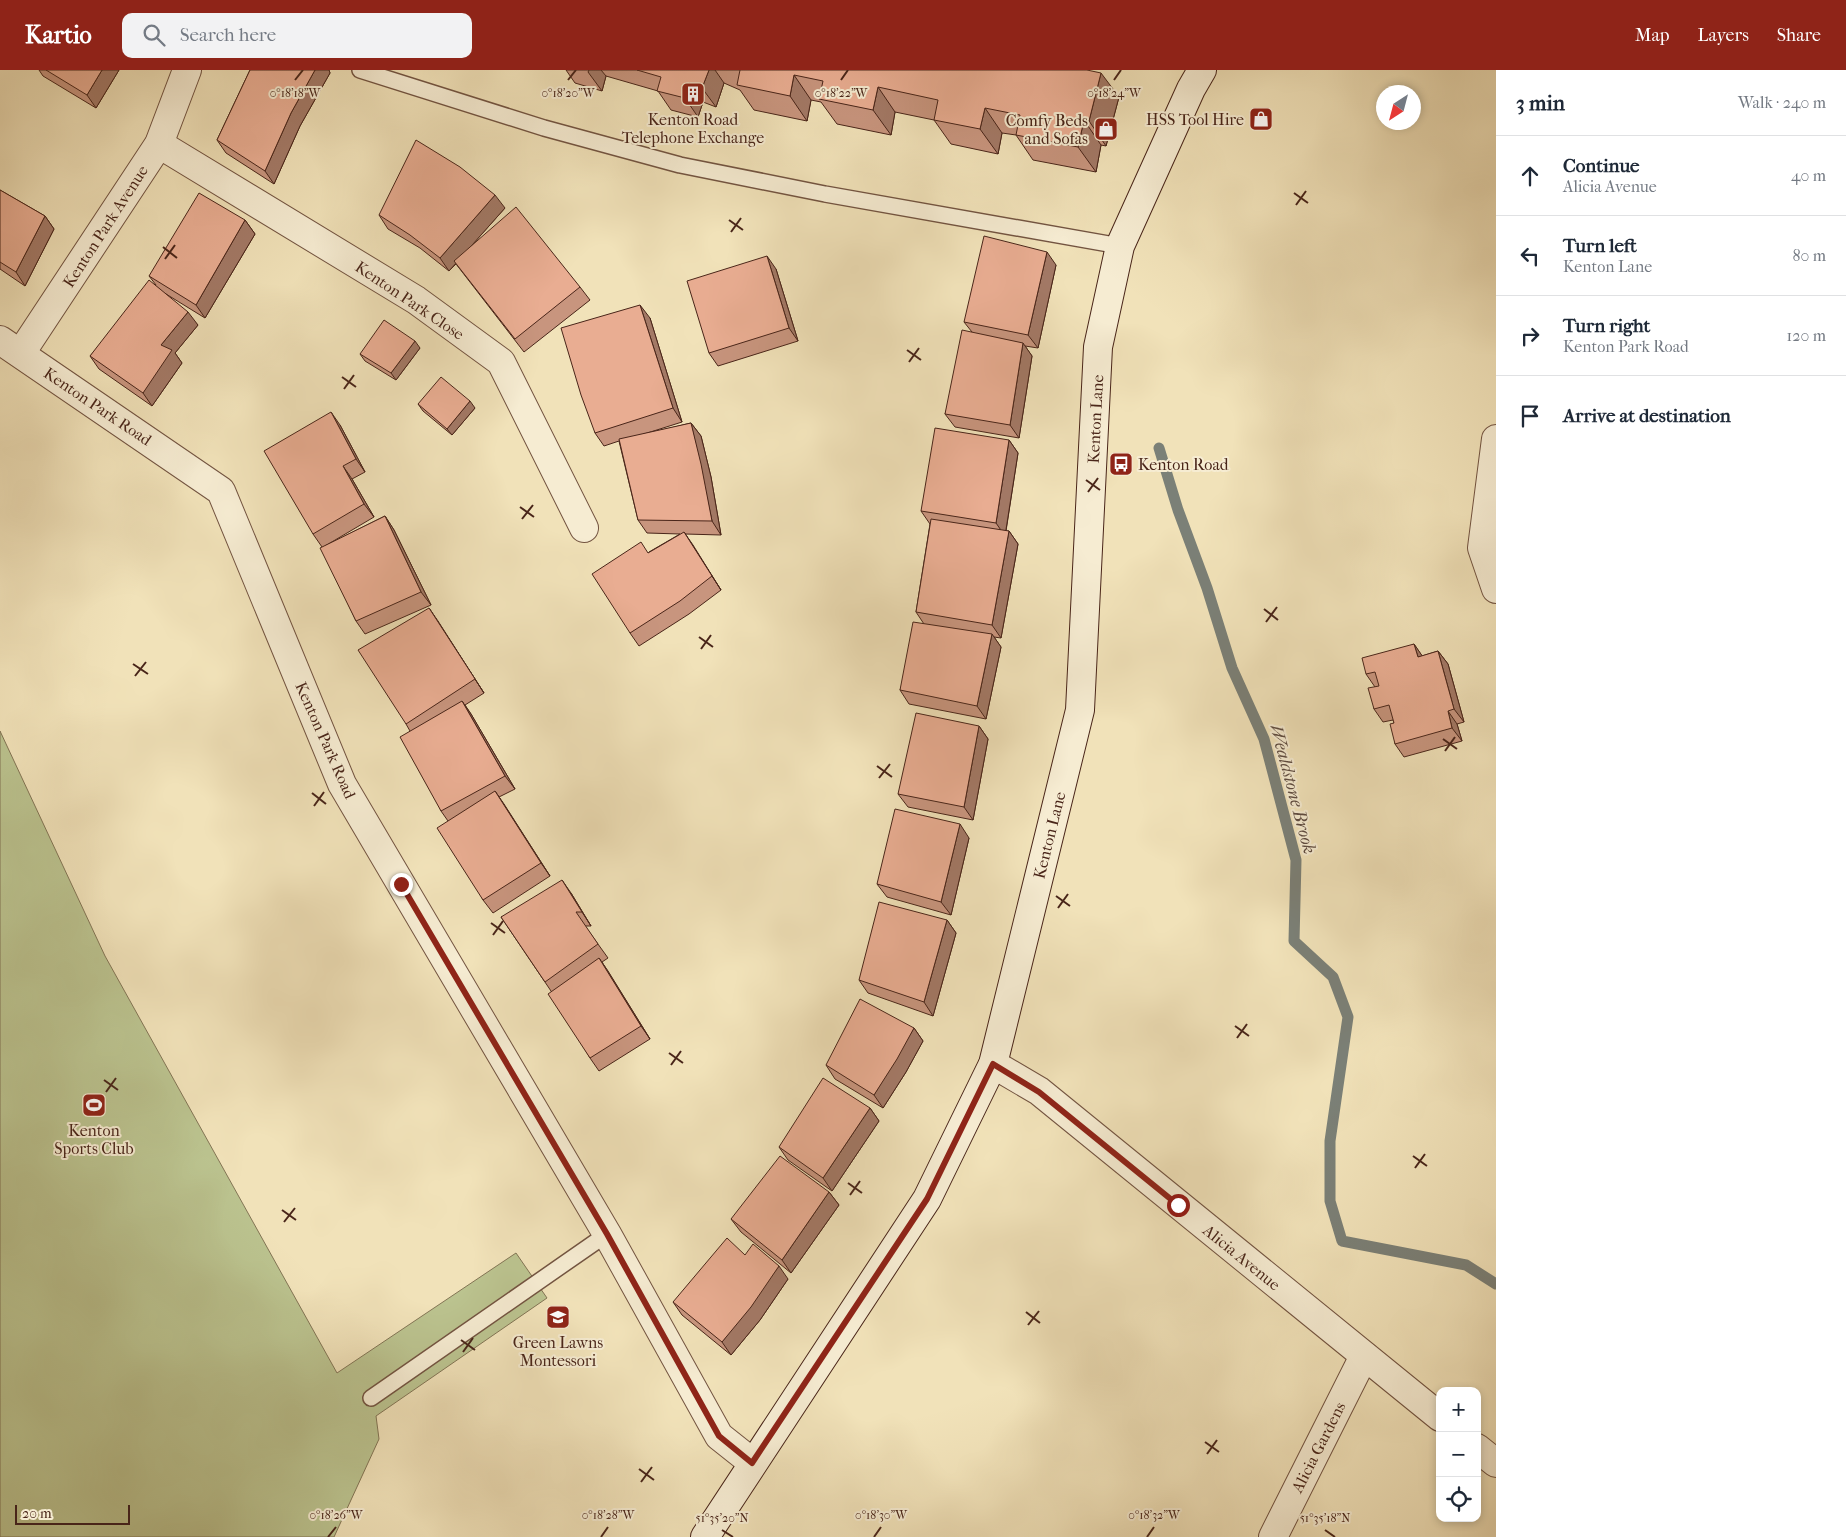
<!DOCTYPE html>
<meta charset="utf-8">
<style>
:root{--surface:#fff;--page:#f2f2f3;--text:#1f2937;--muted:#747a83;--line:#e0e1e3;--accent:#8f2418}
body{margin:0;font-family:"IM FELL French Canon",serif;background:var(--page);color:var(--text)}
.controls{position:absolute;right:15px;bottom:15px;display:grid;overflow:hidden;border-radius:10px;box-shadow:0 2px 8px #0003}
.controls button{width:45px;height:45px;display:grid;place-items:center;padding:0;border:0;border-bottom:1px solid var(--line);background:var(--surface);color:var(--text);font:25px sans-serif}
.compass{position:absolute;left:1376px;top:15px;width:45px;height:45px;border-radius:50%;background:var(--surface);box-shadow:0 2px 8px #0003;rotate:216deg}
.scale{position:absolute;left:15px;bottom:12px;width:115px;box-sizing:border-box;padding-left:5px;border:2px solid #492519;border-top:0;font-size:14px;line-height:18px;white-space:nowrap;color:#492519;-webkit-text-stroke:4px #f6ecd2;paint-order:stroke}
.stop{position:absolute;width:15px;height:15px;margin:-11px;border:4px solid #8f2418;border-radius:50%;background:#fff}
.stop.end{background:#8f2418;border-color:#fff;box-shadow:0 1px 5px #0008}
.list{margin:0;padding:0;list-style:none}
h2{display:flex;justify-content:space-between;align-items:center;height:65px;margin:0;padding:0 20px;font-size:21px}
h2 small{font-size:16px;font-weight:400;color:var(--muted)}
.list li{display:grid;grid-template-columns:32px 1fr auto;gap:15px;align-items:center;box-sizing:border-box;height:80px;padding:0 20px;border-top:1px solid var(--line)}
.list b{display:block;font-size:19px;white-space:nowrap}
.list p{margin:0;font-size:16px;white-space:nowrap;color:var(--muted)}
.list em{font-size:16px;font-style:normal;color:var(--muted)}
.icon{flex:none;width:28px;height:28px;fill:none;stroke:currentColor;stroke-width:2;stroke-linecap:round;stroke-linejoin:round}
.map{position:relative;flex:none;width:1496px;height:1467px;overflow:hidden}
header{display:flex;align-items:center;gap:30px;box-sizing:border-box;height:70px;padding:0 25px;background:var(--accent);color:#fff}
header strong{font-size:24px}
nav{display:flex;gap:28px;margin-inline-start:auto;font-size:18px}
.search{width:350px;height:45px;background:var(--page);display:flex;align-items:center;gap:12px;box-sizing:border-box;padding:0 18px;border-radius:10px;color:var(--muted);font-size:19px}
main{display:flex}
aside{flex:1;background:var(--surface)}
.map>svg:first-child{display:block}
.green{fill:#bbc38f;stroke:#827454}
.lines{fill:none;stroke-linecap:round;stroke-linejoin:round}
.stream{stroke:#7b8077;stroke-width:11}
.lane-casing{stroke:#735441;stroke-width:18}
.street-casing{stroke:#735441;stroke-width:30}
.secondary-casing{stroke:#492519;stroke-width:30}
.lane{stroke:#f6ecd2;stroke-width:15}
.street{stroke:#f6ecd2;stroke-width:28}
.secondary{stroke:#f6ecd2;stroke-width:28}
.wall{fill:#c8957e;stroke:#492519}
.shaded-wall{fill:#a37966;stroke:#492519}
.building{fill:#e9ad92;stroke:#492519}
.route{stroke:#8f2418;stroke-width:6}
.ticks{fill:none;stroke:#492519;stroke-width:2}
.labels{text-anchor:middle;stroke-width:4;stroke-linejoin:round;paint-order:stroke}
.poi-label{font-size:16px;fill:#492519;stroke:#f6ecd2}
.street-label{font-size:16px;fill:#492519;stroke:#f6ecd2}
.water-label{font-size:18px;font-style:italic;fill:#5e4b40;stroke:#f6ecd2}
.ticks-label{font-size:12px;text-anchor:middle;fill:#492519;stroke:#f6ecd2;stroke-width:4;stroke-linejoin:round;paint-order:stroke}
</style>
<header>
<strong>Kartio</strong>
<div class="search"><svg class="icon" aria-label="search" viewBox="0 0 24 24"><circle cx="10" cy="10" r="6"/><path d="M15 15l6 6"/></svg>Search here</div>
<nav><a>Map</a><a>Layers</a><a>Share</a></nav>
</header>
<main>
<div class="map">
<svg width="1496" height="1467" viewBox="0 0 1496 1467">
<rect width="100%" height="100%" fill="#f1e2b9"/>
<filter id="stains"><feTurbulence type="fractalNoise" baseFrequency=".004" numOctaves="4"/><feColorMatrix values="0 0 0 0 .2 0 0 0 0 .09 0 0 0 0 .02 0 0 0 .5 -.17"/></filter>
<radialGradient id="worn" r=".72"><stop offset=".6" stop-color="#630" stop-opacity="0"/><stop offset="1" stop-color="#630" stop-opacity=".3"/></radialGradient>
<path class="green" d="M 0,661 L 105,886 L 337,1303 L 516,1183 L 547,1228 L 376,1346 L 379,1369 L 334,1467 L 0,1467 Z"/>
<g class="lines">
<path class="stream" d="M 1159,378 L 1178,440 L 1207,518 L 1232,598 L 1264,669 L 1296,790 L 1294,871 L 1333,907 L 1348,947 L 1330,1071 L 1330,1131 L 1342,1171 L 1466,1195 L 1496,1214"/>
<g class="lane-casing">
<g id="lane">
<path d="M 360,0 L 544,58 L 680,95 L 825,124 L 1120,176"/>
<path d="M 371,1328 L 607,1164"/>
</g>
</g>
<g class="street-casing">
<g id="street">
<path d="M 159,74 L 416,230 L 501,292 L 584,458"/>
<path d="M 0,270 L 221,421 L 342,714 L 607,1164 L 719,1366 L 753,1393"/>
<path d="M 21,283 L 159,74 L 187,0"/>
<path d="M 1496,369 L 1482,478 L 1496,519"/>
<path d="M 993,994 L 1039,1021 L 1440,1347"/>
<path d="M 1477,1378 L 1496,1393"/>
<path d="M 1273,1467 L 1364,1286"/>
</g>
</g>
<g class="secondary-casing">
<path id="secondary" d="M 705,1467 L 927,1129 L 993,994 L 1080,640 L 1098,277 L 1120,176 L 1191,19 L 1202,0"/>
</g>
<use href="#lane" class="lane"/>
<use href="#street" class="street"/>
<use href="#secondary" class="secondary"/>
</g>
<g class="wall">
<path d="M 39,0 L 119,0 L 96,38 L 43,6 Z"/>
<path d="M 250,0 L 329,0 L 330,3 L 300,56 L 274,114 L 226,83 L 217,70 Z"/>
<path d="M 566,0 L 1087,0 L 1119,27 L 1106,76 L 1101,75 L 1096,102 L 1033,90 L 1016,65 L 1002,63 L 998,84 L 951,74 L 934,50 L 895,42 L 891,65 L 837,54 L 821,32 L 811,30 L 807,51 L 754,40 L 740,20 L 724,13 L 716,37 L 703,32 L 698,47 L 671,40 L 658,21 L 606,6 L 602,21 L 575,13 Z"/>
<path d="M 0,120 L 45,146 L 54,159 L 25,216 L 0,199 Z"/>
<path d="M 505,138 L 472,175 L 580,217 L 590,230 L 524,282 L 456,194 L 449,201 L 420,178 L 388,159 L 379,145 Z"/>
<path d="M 245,150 L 255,164 L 205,248 L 166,224 L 198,255 L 175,283 L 182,293 L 152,336 L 99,299 L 90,286 L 156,215 L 149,206 Z"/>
<path d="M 1056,195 L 1038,278 L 1025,276 L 1032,286 L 1019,368 L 955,357 L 945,344 L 972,262 L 964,252 Z"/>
<path d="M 776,199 L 798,271 L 718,296 L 709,283 Z"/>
<path d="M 650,248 L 682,352 L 641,365 L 691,353 L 701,366 L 711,407 L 721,465 L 685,464 L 721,520 L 689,544 L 639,576 L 630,563 L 649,482 L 680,464 L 647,463 L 638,450 L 619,371 L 604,376 L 595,363 Z"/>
<path d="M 420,278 L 396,310 L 365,291 L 360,284 Z"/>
<path d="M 418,334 L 475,338 L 452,365 L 423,341 Z"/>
<path d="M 340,355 L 365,402 L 352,409 L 374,447 L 325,476 L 385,446 L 394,460 L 431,535 L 365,564 L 356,551 L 322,477 L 313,464 Z"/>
<path d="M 1009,370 L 1018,383 L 1006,461 L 1009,461 L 1018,474 L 1001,568 L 994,567 L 1001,577 L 986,649 L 909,634 L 900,620 L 924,554 L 916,542 L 930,454 L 921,441 Z"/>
<path d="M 429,538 L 484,623 L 465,635 L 471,644 L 515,719 L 499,727 L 550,806 L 493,843 L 483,830 L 448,751 L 441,741 L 410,661 L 406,654 Z"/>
<path d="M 1414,574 L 1422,586 L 1438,581 L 1448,594 L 1464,652 L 1457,654 L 1462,671 L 1404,687 L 1395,674 L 1394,653 L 1393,650 L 1383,652 L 1374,639 L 1375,617 L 1366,604 Z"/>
<path d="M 979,656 L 988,669 L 973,750 L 908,737 L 898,724 Z"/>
<path d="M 969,768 L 951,845 L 887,827 L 877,814 Z"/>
<path d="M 571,823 L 591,856 L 585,856 L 608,888 L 602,892 L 650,969 L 599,1001 L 590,988 L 551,921 L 501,847 Z"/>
<path d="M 947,850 L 956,863 L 933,946 L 868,923 L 859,910 Z"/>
<path d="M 914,958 L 923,971 L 906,1002 L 883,1038 L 835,1009 L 826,995 Z"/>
<path d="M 870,1038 L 879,1051 L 832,1121 L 788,1090 L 779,1077 Z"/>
<path d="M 829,1122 L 839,1135 L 791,1203 L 741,1162 L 731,1149 Z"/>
<path d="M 788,1209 L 760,1250 L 731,1285 L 682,1245 L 673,1232 Z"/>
</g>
<g class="shaded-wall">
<path d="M 102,0 L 119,0 L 96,38 L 87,25 Z"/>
<path d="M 315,0 L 329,0 L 330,3 L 300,56 L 274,114 L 265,101 L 291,43 Z"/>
<path d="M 589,0 L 601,0 L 606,6 L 602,21 L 588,2 Z"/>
<path d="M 709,0 L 715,0 L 724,13 L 716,37 L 702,18 Z"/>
<path d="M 1101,3 L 1119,27 L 1106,76 L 1089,51 Z"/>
<path d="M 794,5 L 811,30 L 807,51 L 790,26 Z"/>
<path d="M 689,13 L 703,32 L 698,47 L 685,28 Z"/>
<path d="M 878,17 L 895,42 L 891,65 L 873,40 Z"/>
<path d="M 985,38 L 1002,63 L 998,84 L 980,59 Z"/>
<path d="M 1084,50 L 1101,75 L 1096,102 L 1078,77 Z"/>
<path d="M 495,125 L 505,138 L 449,201 L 440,188 Z"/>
<path d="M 45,146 L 54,159 L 25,216 L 16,202 Z"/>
<path d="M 245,150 L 255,164 L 205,248 L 196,235 Z"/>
<path d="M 1047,182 L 1056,195 L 1038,278 L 1028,265 Z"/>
<path d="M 767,186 L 776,199 L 798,271 L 789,258 Z"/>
<path d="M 640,235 L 650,248 L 682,352 L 673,338 Z"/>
<path d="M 188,242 L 198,255 L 175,283 L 182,293 L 152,336 L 143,323 L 161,275 Z"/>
<path d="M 415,271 L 420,278 L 396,310 L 391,303 Z"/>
<path d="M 1023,273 L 1032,286 L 1019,368 L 1010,355 Z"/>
<path d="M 470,331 L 475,338 L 452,365 L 447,359 Z"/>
<path d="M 331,342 L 340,355 L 365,402 L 356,389 Z"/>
<path d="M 691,353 L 701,366 L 711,407 L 721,465 L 712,451 Z"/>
<path d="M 1009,370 L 1018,383 L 1005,466 L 996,453 Z"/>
<path d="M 343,396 L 352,409 L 374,447 L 364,434 Z"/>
<path d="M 385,446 L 394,460 L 431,535 L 421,522 Z"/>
<path d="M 1009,461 L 1018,474 L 1001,568 L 992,555 Z"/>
<path d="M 684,462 L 693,475 L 721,520 L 712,506 Z"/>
<path d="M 429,538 L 438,551 L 484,623 L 475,609 Z"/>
<path d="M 992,564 L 1001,577 L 986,649 L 977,636 Z"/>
<path d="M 1414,574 L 1423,587 L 1418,587 Z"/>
<path d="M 1438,581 L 1448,594 L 1464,652 L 1454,639 Z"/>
<path d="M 462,631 L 471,644 L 515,719 L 505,706 Z"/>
<path d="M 1448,641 L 1457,654 L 1462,671 L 1452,658 Z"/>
<path d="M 979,656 L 988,669 L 973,750 L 964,737 Z"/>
<path d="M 495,721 L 504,734 L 550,806 L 541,793 Z"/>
<path d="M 960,754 L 969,768 L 951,845 L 941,832 Z"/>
<path d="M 562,810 L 571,823 L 591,856 L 582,842 Z"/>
<path d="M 947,850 L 956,863 L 933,946 L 924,932 Z"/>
<path d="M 599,888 L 608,901 L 650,969 L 641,956 Z"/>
<path d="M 914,958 L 923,971 L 906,1002 L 883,1038 L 874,1025 Z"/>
<path d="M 870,1038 L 879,1051 L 832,1121 L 823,1108 Z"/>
<path d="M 829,1122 L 839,1135 L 791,1203 L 782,1190 Z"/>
<path d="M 779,1196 L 788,1209 L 760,1250 L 731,1285 L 722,1272 Z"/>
</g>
<g class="building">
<path d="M 46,0 L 102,0 L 87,25 Z"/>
<path d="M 250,0 L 315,0 L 291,43 L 265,101 L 217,70 Z"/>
<path d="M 637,0 L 709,0 L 702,18 L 689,13 L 685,28 L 657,21 L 661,7 Z"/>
<path d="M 740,0 L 1087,0 L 1101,3 L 1089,51 L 1084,50 L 1078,77 L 1016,65 L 1020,45 L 985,38 L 980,59 L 934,50 L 938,30 L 878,17 L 873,40 L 819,29 L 823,11 L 794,5 L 790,26 L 737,15 Z"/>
<path d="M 416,70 L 460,97 L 495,125 L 440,188 L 410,165 L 379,145 Z"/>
<path d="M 0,120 L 45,146 L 16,202 L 0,192 Z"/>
<path d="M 199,123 L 245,150 L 196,235 L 149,206 Z"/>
<path d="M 516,137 L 580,217 L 515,269 L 454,191 Z"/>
<path d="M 984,166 L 1047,182 L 1028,265 L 964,252 Z"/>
<path d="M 767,186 L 789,258 L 709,283 L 687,211 Z"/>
<path d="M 149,210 L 188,242 L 161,275 L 172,280 L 143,323 L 90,286 Z"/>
<path d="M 640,235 L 673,338 L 595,363 L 581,325 L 561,258 Z"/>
<path d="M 384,250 L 415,271 L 391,303 L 360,284 Z"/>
<path d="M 962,260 L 1023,273 L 1010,355 L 945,344 Z"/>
<path d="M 441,307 L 470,331 L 447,359 L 418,334 Z"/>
<path d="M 331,342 L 356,389 L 343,396 L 364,434 L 313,464 L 264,381 Z"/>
<path d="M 691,353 L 701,394 L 712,451 L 638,450 L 619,369 Z"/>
<path d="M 935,358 L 1009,370 L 996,453 L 921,441 Z"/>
<path d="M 385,446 L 421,522 L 356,551 L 320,478 Z"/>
<path d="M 931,449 L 1009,461 L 992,555 L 916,542 Z"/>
<path d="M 684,462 L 712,506 L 680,531 L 630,563 L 592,504 L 641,472 L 648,483 Z"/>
<path d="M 429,538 L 475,609 L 406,654 L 358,580 Z"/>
<path d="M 913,552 L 992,564 L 977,636 L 900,620 Z"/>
<path d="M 1414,574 L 1418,587 L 1438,581 L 1454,639 L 1448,641 L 1452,658 L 1395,674 L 1390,654 L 1394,653 L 1389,635 L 1374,639 L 1368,618 L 1379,616 L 1375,602 L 1366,604 L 1362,588 Z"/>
<path d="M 462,631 L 505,706 L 441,741 L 400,667 Z"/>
<path d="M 916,643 L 979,656 L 964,737 L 898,724 Z"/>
<path d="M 495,721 L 541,793 L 483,830 L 437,758 Z"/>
<path d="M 895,739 L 960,754 L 941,832 L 877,814 Z"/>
<path d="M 562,810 L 582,842 L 576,842 L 598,874 L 545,912 L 501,847 Z"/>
<path d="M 879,832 L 947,850 L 924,932 L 859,910 Z"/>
<path d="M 599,888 L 641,956 L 590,988 L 548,924 Z"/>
<path d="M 860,929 L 914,958 L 897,989 L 874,1025 L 826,995 Z"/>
<path d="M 823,1008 L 870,1038 L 823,1108 L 779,1077 Z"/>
<path d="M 780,1086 L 829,1122 L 782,1190 L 731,1149 Z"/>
<path d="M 727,1168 L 745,1185 L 753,1174 L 779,1196 L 751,1237 L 722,1272 L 673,1232 Z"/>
</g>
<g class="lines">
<path class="route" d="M 401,814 L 607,1164 L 719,1366 L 752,1393 L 927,1129 L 993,994 L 1039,1022 L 1178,1135"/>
</g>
<path class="ticks" d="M 295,10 L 303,0M 568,10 L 576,0M 841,10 L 848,0M 1114,10 L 1121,0M 1294,123 L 1308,133M 1296,135 L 1306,121M 729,150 L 743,160M 731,162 L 741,148M 163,177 L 177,188M 165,189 L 175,175M 907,280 L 921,290M 909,292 L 919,278M 342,307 L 356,317M 344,319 L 354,305M 1086,410 L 1100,420M 1088,422 L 1098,408M 520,437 L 534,447M 522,449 L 533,435M 1264,539 L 1278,550M 1266,552 L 1277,537M 699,567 L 713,577M 701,579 L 711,565M 133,594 L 148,604M 135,606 L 146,592M 1443,669 L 1457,679M 1445,681 L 1455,667M 877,696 L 892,707M 879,708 L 890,694M 312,723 L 326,734M 314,736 L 324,722M 1056,826 L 1070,836M 1058,838 L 1068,824M 491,853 L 505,863M 493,865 L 503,851M 1235,956 L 1249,966M 1237,968 L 1247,954M 669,983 L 683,993M 671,995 L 681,981M 104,1010 L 118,1020M 106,1022 L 116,1008M 1413,1086 L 1427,1096M 1415,1098 L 1425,1084M 848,1113 L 862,1123M 850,1125 L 860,1111M 282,1140 L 296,1150M 284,1152 L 295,1138M 1026,1242 L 1040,1253M 1028,1255 L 1039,1241M 461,1270 L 475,1280M 463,1282 L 473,1268M 1205,1372 L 1219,1382M 1207,1384 L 1217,1370M 639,1399 L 654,1410M 641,1412 L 652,1397M 722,1460 L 733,1467M 1325,1460 L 1335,1467M 328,1467 L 336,1457M 601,1467 L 608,1457M 874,1467 L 881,1457M 1147,1467 L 1154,1457"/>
<defs>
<g id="building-square" transform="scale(1.25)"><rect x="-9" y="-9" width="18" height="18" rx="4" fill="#8f2418" stroke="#f6ecd2"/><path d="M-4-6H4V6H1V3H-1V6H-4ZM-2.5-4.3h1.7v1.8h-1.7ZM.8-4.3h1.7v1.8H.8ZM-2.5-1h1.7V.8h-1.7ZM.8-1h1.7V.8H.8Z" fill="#fff"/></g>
<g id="shop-square" transform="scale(1.25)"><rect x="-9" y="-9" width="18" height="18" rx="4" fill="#8f2418" stroke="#f6ecd2"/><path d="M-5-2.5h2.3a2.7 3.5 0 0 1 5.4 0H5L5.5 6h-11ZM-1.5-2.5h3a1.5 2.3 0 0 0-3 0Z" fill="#fff"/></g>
<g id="bus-square" transform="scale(1.25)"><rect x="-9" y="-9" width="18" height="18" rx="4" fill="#8f2418" stroke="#f6ecd2"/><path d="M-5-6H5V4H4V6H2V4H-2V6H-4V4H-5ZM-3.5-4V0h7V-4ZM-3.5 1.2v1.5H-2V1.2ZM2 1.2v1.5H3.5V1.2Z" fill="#fff"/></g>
<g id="stadium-square" transform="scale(1.25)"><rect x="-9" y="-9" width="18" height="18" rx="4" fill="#8f2418" stroke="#f6ecd2"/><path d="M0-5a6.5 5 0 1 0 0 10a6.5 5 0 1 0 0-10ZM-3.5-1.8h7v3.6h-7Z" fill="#fff"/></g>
<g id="school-square" transform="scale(1.25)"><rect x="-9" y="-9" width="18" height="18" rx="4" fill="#8f2418" stroke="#f6ecd2"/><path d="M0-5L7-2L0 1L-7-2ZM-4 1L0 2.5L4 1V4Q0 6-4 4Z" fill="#fff"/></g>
</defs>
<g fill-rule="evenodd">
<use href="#building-square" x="693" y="24"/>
<use href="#shop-square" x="1261" y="49"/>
<use href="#shop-square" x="1106" y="59"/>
<use href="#bus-square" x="1121" y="394"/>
<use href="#stadium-square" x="94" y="1035"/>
<use href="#school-square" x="558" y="1247"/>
</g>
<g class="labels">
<g class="poi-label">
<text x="693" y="55">Kenton Road<tspan x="693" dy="18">Telephone Exchange</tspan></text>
<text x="1244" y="55" text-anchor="end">HSS Tool Hire</text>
<text x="1088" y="56" text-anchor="end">Comfy Beds<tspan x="1088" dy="18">and Sofas</tspan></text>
<text x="1138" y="400" text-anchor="start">Kenton Road</text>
<text x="94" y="1066">Kenton<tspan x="94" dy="18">Sports Club</tspan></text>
<text x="558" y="1278">Green Lawns<tspan x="558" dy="18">Montessori</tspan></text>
</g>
<g class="street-label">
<text transform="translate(105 156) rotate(-57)" y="6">Kenton Park Avenue</text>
<text transform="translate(410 230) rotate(34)" y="6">Kenton Park Close</text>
<text transform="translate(98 336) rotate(34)" y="6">Kenton Park Road</text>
<text transform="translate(1095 349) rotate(-87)" y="6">Kenton Lane</text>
<text transform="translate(326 670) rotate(66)" y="6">Kenton Park Road</text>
<text transform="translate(1049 765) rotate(-76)" y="6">Kenton Lane</text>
<text transform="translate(1242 1187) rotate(39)" y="6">Alicia Avenue</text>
<text transform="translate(1318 1377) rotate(-63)" y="6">Alicia Gardens</text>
</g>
<g class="water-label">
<text transform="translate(1293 719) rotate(75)" y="6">Wealdstone Brook</text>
</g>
</g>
<g class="ticks-label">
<text x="295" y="27">0°18'18"W</text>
<text x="568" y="27">0°18'20"W</text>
<text x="841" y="27">0°18'22"W</text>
<text x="1114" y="27">0°18'24"W</text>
<text x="336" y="1449">0°18'26"W</text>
<text x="608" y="1449">0°18'28"W</text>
<text x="881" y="1449">0°18'30"W</text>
<text x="1154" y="1449">0°18'32"W</text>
<text x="722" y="1452">51°35'20"N</text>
<text x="1325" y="1452">51°35'18"N</text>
</g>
<rect width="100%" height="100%" filter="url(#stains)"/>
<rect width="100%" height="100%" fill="url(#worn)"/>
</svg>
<div class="controls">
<button>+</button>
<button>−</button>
<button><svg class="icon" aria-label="locate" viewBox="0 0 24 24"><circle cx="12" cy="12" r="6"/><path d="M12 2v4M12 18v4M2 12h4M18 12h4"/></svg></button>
</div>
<svg class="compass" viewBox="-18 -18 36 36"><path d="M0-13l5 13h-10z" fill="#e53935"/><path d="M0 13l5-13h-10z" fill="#747a83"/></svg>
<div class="scale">20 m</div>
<div class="stop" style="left:1178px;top:1135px"></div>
<div class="stop end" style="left:401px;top:814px"></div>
</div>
<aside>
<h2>3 min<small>Walk · 240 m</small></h2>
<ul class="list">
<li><svg class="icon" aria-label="ahead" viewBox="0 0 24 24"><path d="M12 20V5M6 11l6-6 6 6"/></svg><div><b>Continue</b><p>Alicia Avenue</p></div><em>40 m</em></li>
<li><svg class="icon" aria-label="left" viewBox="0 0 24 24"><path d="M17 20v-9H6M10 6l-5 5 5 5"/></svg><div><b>Turn left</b><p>Kenton Lane</p></div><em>80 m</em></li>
<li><svg class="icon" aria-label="right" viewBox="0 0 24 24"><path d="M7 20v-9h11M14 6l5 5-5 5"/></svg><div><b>Turn right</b><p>Kenton Park Road</p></div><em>120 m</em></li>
<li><svg class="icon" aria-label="arrive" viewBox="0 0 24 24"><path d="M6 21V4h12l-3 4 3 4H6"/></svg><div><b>Arrive at destination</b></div></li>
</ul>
</aside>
</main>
